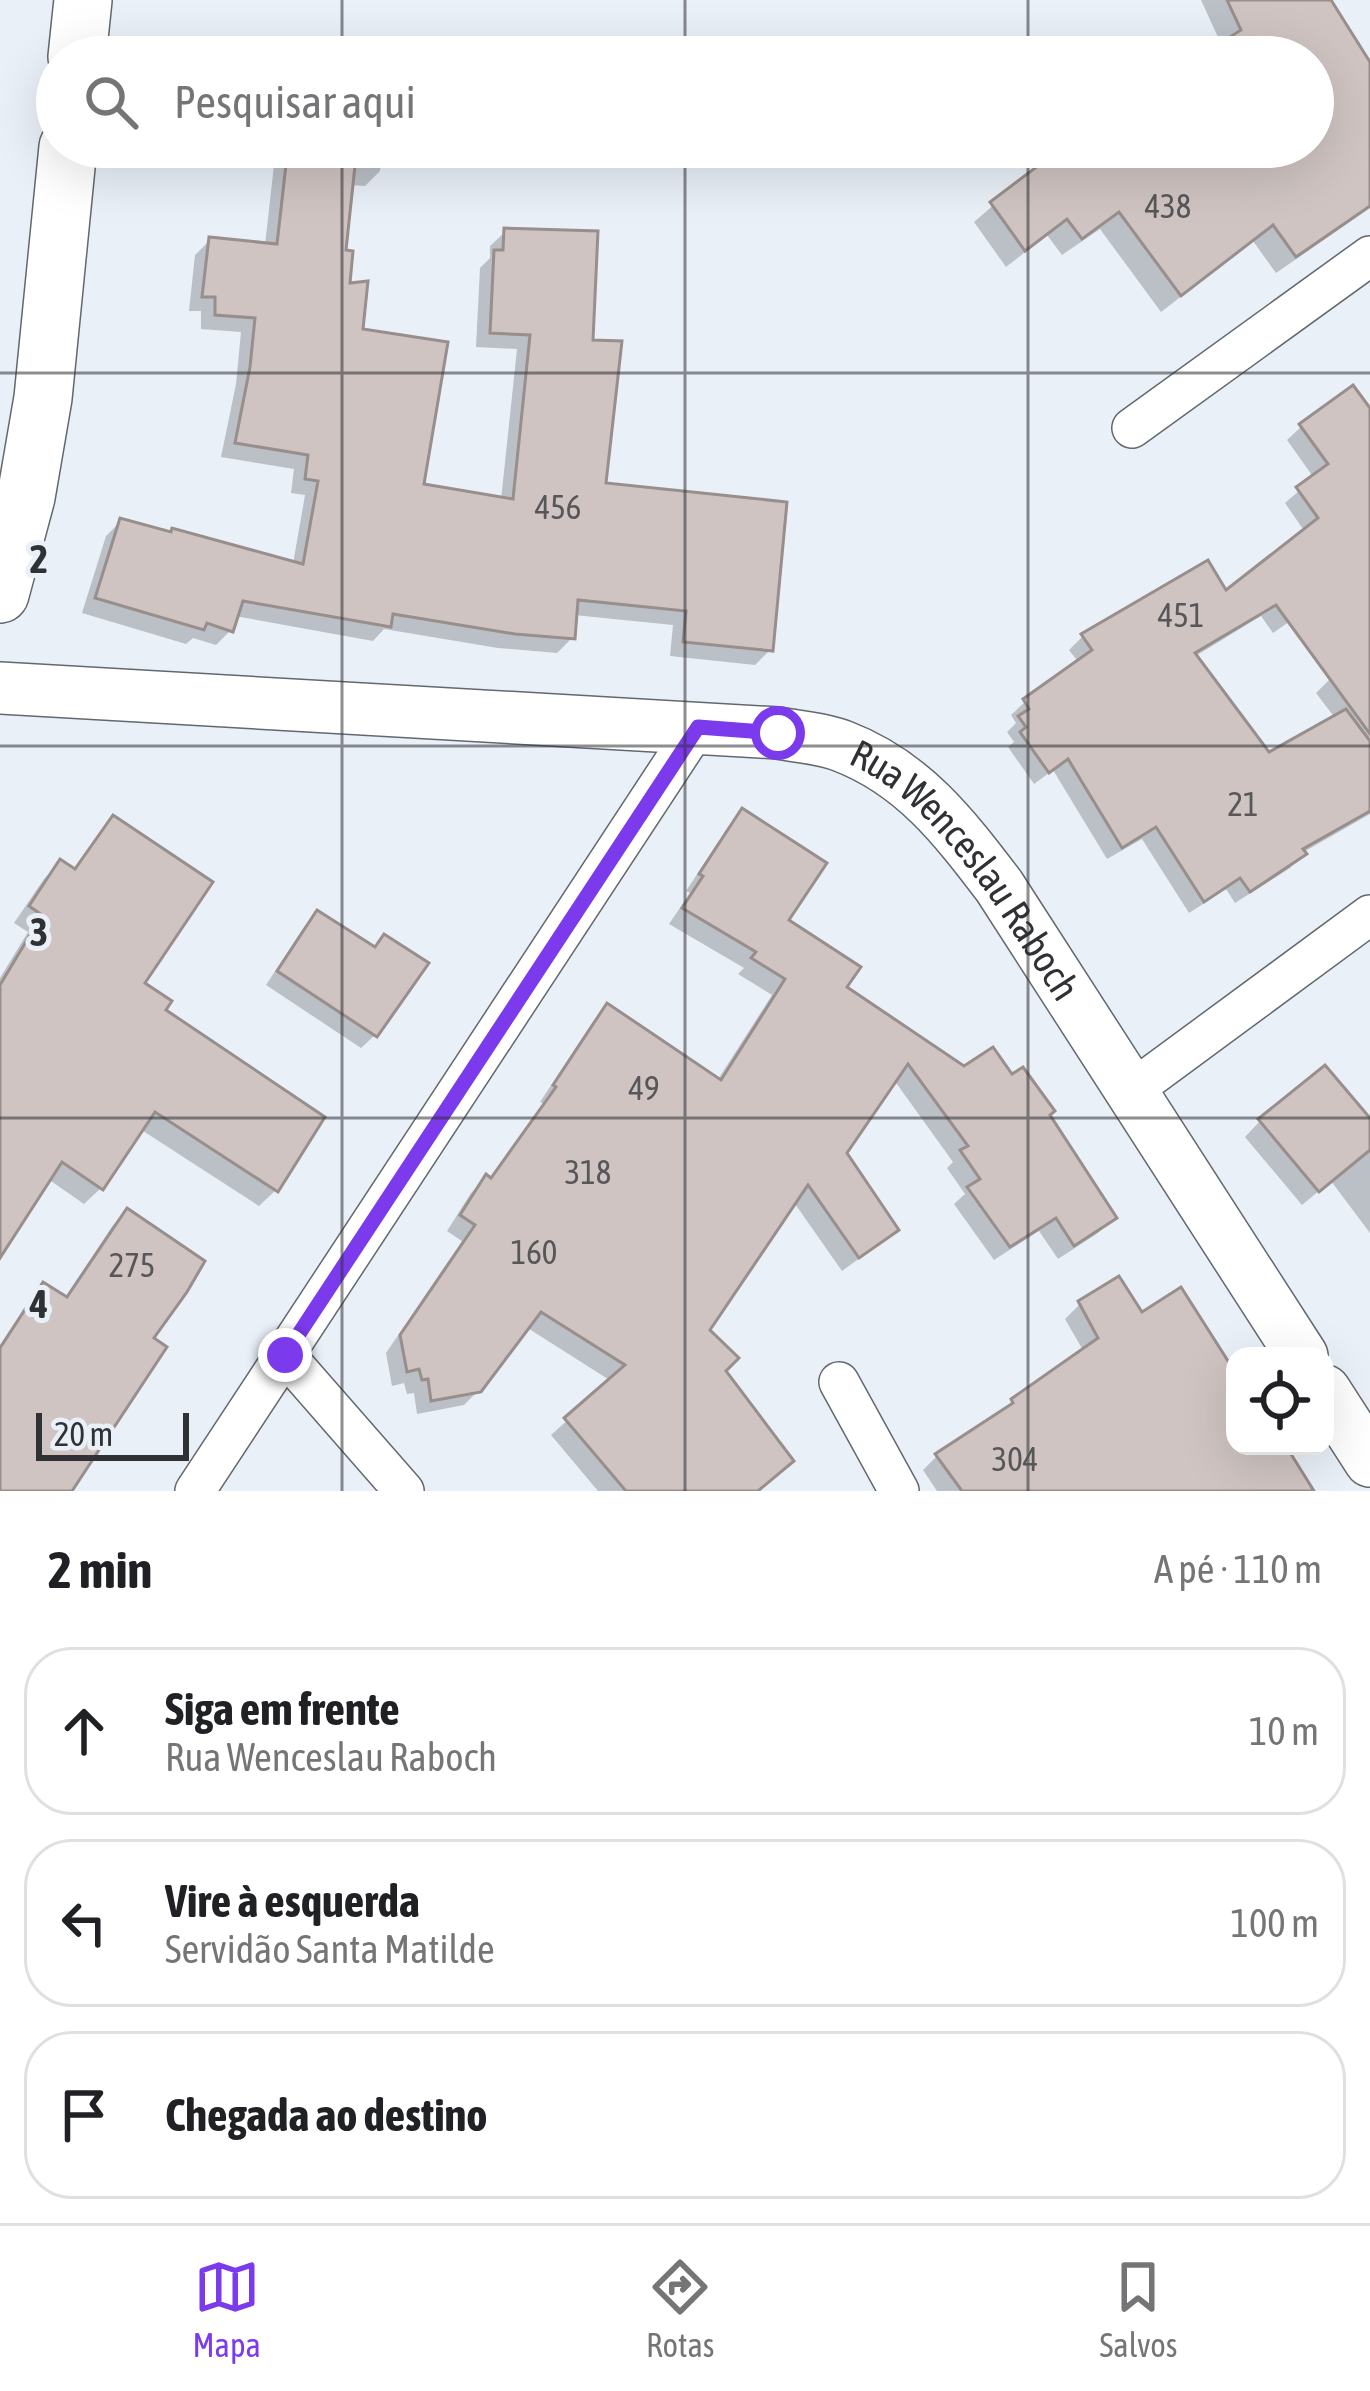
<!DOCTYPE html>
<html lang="pt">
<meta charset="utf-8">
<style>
:root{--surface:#fff;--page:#f2f2f2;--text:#202124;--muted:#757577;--line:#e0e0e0;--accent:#7c3aed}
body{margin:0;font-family:"Asap Condensed",sans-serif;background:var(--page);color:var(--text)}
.controls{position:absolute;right:36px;bottom:36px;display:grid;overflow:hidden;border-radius:24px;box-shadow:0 12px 48px #0002}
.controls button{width:108px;height:108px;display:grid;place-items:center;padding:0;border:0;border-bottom:3px solid var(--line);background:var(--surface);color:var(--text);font:60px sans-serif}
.scale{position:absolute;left:36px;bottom:30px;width:153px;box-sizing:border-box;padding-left:12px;border:6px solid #2f3134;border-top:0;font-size:33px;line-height:42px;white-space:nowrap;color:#2f3134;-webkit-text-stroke:9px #eaf0f8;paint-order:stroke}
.stop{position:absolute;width:36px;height:36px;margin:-27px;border:9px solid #7c3aed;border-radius:50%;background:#fff}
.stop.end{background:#7c3aed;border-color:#fff;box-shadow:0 3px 12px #0008}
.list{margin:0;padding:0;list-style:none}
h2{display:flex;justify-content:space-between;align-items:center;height:156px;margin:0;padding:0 48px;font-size:51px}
h2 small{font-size:39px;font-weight:400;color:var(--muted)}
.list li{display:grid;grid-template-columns:78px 1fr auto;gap:36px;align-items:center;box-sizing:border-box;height:168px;margin:0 24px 24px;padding:0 24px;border:3px solid var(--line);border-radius:48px}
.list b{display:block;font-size:45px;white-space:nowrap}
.list p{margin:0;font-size:39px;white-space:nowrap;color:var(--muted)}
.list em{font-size:39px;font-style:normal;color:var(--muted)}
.icon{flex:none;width:66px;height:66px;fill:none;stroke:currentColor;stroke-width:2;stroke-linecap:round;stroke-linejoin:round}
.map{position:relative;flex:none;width:1370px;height:1491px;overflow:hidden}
.search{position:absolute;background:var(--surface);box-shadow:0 12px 48px #0002;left:36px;right:36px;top:36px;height:132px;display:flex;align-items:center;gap:30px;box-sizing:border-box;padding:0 42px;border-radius:66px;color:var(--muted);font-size:45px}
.sheet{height:732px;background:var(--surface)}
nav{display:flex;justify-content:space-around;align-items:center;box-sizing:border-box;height:168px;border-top:3px solid var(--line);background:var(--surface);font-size:33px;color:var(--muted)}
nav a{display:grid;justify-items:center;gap:6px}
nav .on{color:var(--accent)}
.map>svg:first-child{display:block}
.shadow{fill:#0003}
.building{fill:#cfc4c2;stroke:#988e8c;stroke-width:3}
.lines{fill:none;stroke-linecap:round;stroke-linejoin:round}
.minor-casing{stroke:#62686e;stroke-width:42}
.tertiary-casing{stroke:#62686e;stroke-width:54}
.secondary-casing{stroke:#62686e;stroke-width:60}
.minor{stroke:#fff;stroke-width:39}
.tertiary{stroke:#fff;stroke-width:51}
.secondary{stroke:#fff;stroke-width:57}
.route{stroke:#7c3aed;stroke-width:15}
.grid{fill:none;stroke:#2f3134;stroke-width:3;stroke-opacity:0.55}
.labels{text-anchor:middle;stroke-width:10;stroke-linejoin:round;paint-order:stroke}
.number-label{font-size:33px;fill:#575658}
.street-label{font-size:39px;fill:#2f3134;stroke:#eaf0f8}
.grid-label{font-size:39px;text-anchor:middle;font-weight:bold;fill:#2f3134;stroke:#eaf0f8;stroke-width:10;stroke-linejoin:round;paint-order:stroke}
</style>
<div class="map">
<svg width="1370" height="1491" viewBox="0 0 1370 1491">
<rect width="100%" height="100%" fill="#eaf0f8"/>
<g class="shadow">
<path d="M 1201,0 L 1328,0 L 1370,84 L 1370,208 L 1276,273 L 1253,241 L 1161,312 L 1100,229 L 1062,255 L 1047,235 L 1006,267 L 974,222 L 1061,147 L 1313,147 L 1313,57 L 1205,57 L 1222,46 Z"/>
<path d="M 276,147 L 382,147 L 380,171 L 365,186 L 350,185 L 343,253 L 346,287 L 360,332 L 420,486 L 501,500 L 517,349 L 476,347 L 480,268 L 490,258 L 490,246 L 506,231 L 590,343 L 602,486 L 770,650 L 755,665 L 670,656 L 673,625 L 574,615 L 572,638 L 557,653 L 498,648 L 384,629 L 373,641 L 235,616 L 231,630 L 216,645 L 193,638 L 186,644 L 82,613 L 106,536 L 121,521 L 293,564 L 305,495 L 291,493 L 294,469 L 221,457 L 236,384 L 241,332 L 201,329 L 201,311 L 189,311 L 195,255 L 210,240 L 265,245 Z"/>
<path d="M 1370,413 L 1370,566 L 1273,633 L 1261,616 L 1194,657 L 1268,756 L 1335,718 L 1316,693 L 1330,679 L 1370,654 L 1370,814 L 1302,853 L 1290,868 L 1235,903 L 1226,889 L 1189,913 L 1142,839 L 1107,859 L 1053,770 L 1034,784 L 1008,747 L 1014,742 L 1007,732 L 1016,723 L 1011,715 L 1025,702 L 1079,663 L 1069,650 L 1083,636 L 1225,595 L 1305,532 L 1285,503 L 1314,478 L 1287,440 L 1301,427 Z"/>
<path d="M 743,812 L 785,921 L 843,988 L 964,1070 L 1046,1115 L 1114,1218 L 1098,1233 L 1058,1259 L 1039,1231 L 994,1260 L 954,1204 L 965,1194 L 947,1168 L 953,1162 L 894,1080 L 844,1153 L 895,1229 L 879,1244 L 842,1271 L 793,1201 L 706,1330 L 722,1371 L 757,1491 L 598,1491 L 551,1435 L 611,1381 L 526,1327 L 480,1389 L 464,1405 L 417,1414 L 414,1393 L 407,1394 L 404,1383 L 392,1386 L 386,1353 L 462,1241 L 447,1231 L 471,1193 L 486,1178 L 489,1180 L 543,1103 L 540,1102 L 592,1023 L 607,1007 L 717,1081 L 772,995 L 738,974 L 744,968 L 669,924 L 690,893 L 686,891 L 728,827 Z"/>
<path d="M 113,819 L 141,984 L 162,1011 L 276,1190 L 259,1206 L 140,1129 L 101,1188 L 84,1204 L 48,1179 L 0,1250 L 0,978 L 28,932 L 14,923 L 44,879 L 60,863 L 72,871 L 97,836 Z"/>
<path d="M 317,913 L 373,949 L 384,938 L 375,1035 L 361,1048 L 266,985 L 304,927 Z"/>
<path d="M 1260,1121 L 1370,1123 L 1370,1233 L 1331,1181 L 1302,1205 L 1245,1137 Z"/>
<path d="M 127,1211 L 55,1491 L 0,1491 L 0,1345 L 30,1299 L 44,1286 L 64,1299 L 113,1225 Z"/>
<path d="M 1080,1304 L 1141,1316 L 1235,1378 L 1235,1446 L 1283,1446 L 1295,1491 L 937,1491 L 923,1470 L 937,1456 L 999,1415 L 1013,1401 L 1084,1352 L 1065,1319 Z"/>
</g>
<g class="building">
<path d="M 1227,0 L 1331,0 L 1370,62 L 1370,206 L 1296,257 L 1273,225 L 1181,296 L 1119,212 L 1082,239 L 1067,219 L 1025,251 L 990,202 L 1063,147 L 1313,147 L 1313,57 L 1199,57 L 1241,30 Z"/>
<path d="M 288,147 L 357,147 L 346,250 L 353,251 L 350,283 L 368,281 L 363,329 L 448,342 L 424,484 L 513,499 L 530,335 L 490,333 L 494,250 L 503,250 L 504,228 L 598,231 L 593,340 L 622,341 L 606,483 L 787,502 L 773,651 L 683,642 L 686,611 L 578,600 L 575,639 L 515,634 L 393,614 L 391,627 L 243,601 L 233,632 L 207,623 L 204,630 L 95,598 L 120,518 L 171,532 L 172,528 L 303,564 L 318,481 L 305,479 L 308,455 L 235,443 L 250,367 L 255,318 L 215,315 L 215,297 L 202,297 L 209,237 L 277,244 Z"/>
<path d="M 1353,385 L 1370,408 L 1370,734 L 1276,605 L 1195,653 L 1269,752 L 1346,709 L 1370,741 L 1370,811 L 1303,849 L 1307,854 L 1250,892 L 1240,878 L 1204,902 L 1156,827 L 1122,848 L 1068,759 L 1049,773 L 1020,732 L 1026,727 L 1018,716 L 1029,709 L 1023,699 L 1092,650 L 1081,634 L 1208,560 L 1226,590 L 1318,518 L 1296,487 L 1328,464 L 1299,424 Z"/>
<path d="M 742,808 L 827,863 L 789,920 L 861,967 L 847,987 L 964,1066 L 993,1047 L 1012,1074 L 1023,1067 L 1055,1111 L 1050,1115 L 1117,1218 L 1074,1246 L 1056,1218 L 1010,1247 L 967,1187 L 980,1179 L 960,1150 L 968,1146 L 908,1064 L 847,1153 L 899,1230 L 859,1258 L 808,1185 L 710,1330 L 739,1358 L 726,1371 L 794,1461 L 758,1491 L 626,1491 L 564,1418 L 625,1365 L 541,1312 L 481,1392 L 431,1401 L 428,1379 L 422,1380 L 419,1369 L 407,1372 L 400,1335 L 475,1225 L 460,1215 L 486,1174 L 491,1178 L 556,1087 L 553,1085 L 607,1003 L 721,1080 L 785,979 L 751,958 L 756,952 L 682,908 L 703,876 L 699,874 Z"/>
<path d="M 113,815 L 213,882 L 145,983 L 172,1001 L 166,1010 L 325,1117 L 278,1192 L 155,1112 L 103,1190 L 62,1162 L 0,1258 L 0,985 L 42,915 L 29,906 L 60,859 L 75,869 Z"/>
<path d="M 317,910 L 375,947 L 384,934 L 429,963 L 377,1037 L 277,971 Z"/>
<path d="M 1325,1065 L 1370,1118 L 1370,1150 L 1319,1192 L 1258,1119 Z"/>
<path d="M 127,1208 L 205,1261 L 187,1292 L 154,1338 L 167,1347 L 72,1491 L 0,1491 L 0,1348 L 43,1282 L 67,1297 Z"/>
<path d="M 1119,1276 L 1142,1312 L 1181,1287 L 1235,1372 L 1235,1446 L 1286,1446 L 1314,1491 L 962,1491 L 935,1454 L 1013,1403 L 1011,1399 L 1098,1338 L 1078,1301 Z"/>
</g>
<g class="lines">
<g class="minor-casing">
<g id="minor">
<path d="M 1132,428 L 1370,256"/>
<path d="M 1131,1091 L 1370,915"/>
<path d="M 285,1355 L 404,1491"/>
<path d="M 839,1382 L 899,1491"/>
<path d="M 195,1491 L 697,727"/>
</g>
</g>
<g class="tertiary-casing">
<g id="tertiary">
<path id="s1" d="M 0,688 L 778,733 C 798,737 822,738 842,746 C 913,773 954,827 999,886 L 1302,1356"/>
<path d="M 1325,1391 L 1370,1461"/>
</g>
</g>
<g class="secondary-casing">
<g id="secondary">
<path d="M 77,57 L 83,0"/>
<path d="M 0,594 L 26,497 L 43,398 L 68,147"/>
</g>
</g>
<use href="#minor" class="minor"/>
<use href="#tertiary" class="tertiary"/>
<use href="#secondary" class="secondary"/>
</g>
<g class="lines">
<path class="route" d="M 285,1355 L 698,727 L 778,733"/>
</g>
<path class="grid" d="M 342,0 L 342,57M 685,0 L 685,57M 1028,0 L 1028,57M 342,147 L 342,1491M 685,147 L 685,1491M 1028,147 L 1028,1491M 0,373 L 1370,373M 0,746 L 1370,746M 0,1118 L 1370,1118"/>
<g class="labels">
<g class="number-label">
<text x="1168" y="218">438</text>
<text x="558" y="519">456</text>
<text x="1181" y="627">451</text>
<text x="1243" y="816">21</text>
<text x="644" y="1100">49</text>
<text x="588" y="1184">318</text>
<text x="534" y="1264">160</text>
<text x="132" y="1277">275</text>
<text x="1015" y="1471">304</text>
</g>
<g class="street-label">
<text dy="14" stroke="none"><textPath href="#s1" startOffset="1023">Rua Wenceslau Raboch</textPath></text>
</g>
</g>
<g class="grid-label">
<text x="39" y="573">2</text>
<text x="39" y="946">3</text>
<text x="39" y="1318">4</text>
</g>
</svg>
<div class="controls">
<button><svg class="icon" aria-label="locate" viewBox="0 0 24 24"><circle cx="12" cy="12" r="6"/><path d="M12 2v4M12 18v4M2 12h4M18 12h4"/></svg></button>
</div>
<div class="scale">20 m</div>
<div class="stop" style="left:778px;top:733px"></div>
<div class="stop end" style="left:285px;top:1355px"></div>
<div class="search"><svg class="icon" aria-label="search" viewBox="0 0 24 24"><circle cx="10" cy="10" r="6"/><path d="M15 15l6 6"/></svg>Pesquisar aqui</div>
</div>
<section class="sheet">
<h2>2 min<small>A pé · 110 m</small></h2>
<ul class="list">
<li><svg class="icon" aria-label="ahead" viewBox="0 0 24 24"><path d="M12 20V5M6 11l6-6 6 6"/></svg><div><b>Siga em frente</b><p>Rua Wenceslau Raboch</p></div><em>10 m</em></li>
<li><svg class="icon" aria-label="left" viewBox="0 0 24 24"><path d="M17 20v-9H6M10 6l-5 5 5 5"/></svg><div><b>Vire à esquerda</b><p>Servidão Santa Matilde</p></div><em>100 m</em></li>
<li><svg class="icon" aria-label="arrive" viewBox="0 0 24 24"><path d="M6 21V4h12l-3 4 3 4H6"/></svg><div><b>Chegada ao destino</b></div></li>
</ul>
</section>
<nav>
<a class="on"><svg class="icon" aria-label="map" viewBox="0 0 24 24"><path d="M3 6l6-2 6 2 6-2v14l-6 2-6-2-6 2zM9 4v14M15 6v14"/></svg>Mapa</a>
<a><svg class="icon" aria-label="directions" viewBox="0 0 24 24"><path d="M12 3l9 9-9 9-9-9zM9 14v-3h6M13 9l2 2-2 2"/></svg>Rotas</a>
<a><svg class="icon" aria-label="saved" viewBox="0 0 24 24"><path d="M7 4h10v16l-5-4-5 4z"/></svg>Salvos</a>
</nav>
